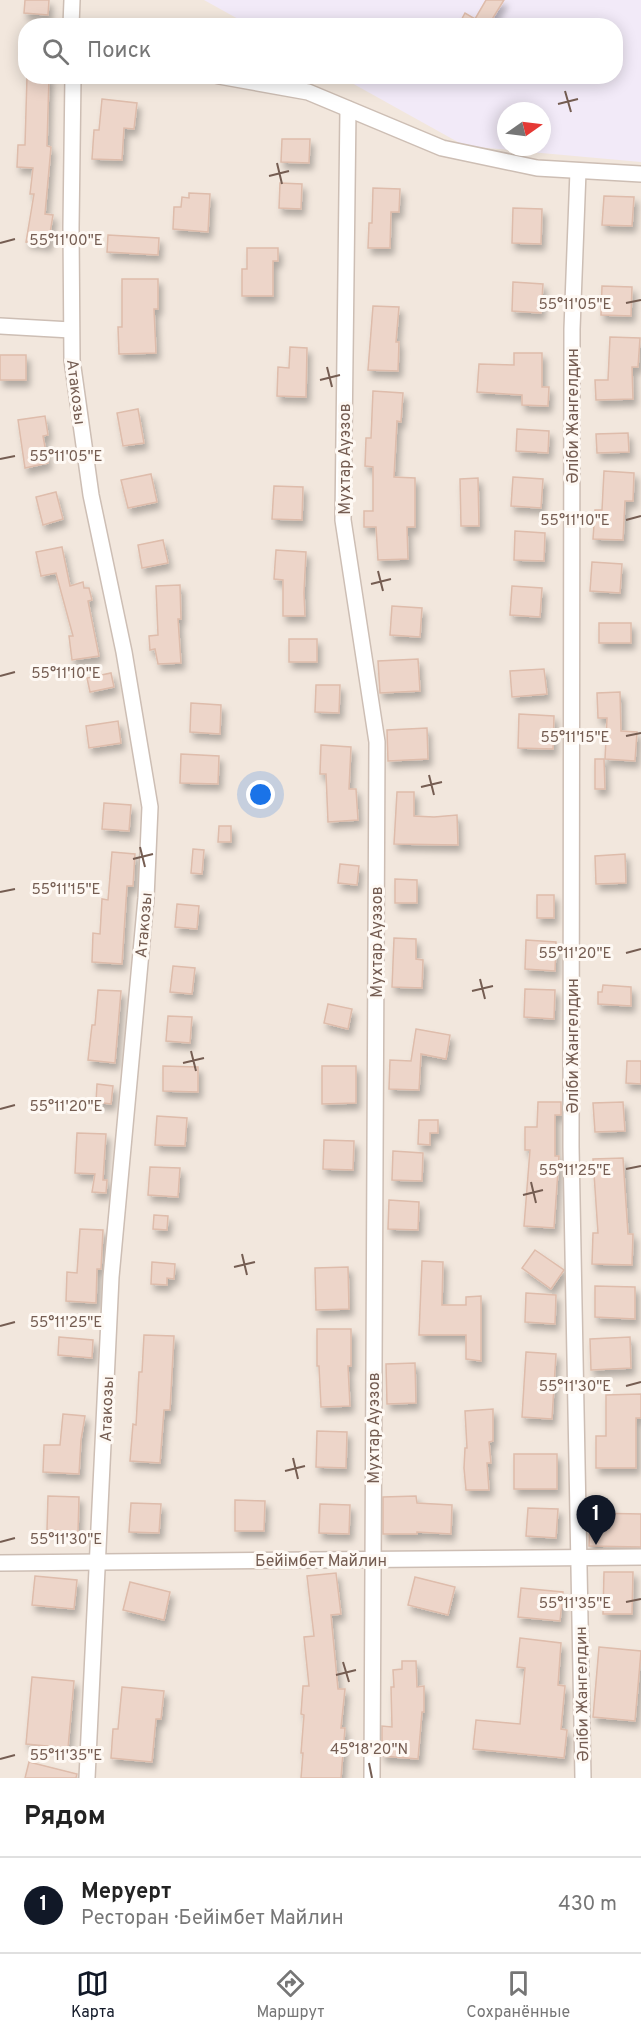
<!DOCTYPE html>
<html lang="ru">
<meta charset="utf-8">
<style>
:root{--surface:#fff;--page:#f2f2f2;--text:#222;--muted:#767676;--line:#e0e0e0;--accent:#111827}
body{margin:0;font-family:Overpass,sans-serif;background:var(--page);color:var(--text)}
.compass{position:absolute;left:497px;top:102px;width:54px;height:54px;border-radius:50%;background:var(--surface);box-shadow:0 3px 15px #0003;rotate:76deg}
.you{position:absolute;left:261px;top:795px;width:21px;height:21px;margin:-15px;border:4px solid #fff;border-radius:50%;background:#1a73e8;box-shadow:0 0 0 9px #1a73e833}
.badge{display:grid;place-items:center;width:39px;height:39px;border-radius:50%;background:var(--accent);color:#fff;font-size:20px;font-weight:700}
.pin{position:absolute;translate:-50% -50px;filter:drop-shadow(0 2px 3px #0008)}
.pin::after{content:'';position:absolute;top:32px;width:21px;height:18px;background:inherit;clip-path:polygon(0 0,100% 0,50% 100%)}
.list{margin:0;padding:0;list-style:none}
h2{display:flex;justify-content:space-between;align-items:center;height:78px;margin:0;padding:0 24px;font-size:26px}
h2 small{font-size:20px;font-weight:400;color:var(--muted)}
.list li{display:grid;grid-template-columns:39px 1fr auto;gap:18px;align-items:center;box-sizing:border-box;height:96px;padding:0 24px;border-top:2px solid var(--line)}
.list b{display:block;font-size:22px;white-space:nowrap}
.list p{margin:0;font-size:20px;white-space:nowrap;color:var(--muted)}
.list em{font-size:20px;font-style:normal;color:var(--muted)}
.icon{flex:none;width:33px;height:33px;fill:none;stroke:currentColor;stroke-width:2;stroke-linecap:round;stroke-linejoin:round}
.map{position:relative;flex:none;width:641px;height:1778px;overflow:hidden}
.search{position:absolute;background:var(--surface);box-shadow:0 3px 15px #0003;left:18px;right:18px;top:18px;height:66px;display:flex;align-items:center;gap:15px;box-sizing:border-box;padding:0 21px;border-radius:24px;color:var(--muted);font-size:22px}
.sheet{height:174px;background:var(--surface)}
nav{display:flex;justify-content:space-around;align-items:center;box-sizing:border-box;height:84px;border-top:2px solid var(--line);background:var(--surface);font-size:16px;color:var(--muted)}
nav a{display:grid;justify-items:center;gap:3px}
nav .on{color:var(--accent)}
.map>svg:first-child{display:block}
.residential{fill:#f2e7dd;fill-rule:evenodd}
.education{fill:#f2eaf8;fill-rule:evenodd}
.building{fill:#edd5c9;stroke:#debcab;stroke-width:1.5;filter:url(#shadow)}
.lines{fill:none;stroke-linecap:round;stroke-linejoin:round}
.minor-casing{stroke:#cdbeb4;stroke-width:18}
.minor{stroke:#fff;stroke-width:15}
.ticks{fill:none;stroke:#755d52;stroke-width:2}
.labels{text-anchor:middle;stroke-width:6;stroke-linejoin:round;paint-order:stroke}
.street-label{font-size:16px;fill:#755d52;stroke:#fef9f4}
.ticks-label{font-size:15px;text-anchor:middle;fill:#755d52;stroke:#fef9f4;stroke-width:6;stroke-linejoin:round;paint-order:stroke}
</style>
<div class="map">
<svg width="641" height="1778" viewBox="0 0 641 1778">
<defs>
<filter id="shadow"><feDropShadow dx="3.5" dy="6" stdDeviation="3" flood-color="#0004"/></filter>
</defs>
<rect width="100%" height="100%" fill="#fbf5ee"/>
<path class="residential" d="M 0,0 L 641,0 L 641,1778 L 0,1778 ZM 26,26 L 616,26 L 616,76 L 26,76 ZM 506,111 L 542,111 L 542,147 L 506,147 Z"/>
<path class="education" d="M 204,0 L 641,0 L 641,162 L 465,146 L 341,77 L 616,76 L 616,26 L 249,25 ZM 506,111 L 542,111 L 542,147 L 506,147 Z"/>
<g class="building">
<path d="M 25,0 L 49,0 L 48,15 L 24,13 Z"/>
<path d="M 486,0 L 504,0 L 488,26 L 458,26 L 465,13 L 475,19 Z"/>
<path d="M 27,76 L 49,76 L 47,146 L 51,147 L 45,214 L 53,215 L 48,245 L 26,242 L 34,194 L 30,194 L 33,168 L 17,167 L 18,145 L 25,145 Z"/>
<path d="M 102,99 L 137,103 L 134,129 L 124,128 L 122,160 L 92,159 L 94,130 L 99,130 Z"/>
<path d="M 282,139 L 310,139 L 309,163 L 281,162 Z"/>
<path d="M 280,183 L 302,184 L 301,209 L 279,208 Z"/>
<path d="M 373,188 L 400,189 L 399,212 L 391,212 L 390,248 L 368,248 L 369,223 L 372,223 Z"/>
<path d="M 189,193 L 210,194 L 208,232 L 173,229 L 174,207 L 181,207 L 182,197 L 189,198 Z"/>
<path d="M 604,196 L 634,197 L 632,226 L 602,225 Z"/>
<path d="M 513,208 L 542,209 L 541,244 L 512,243 Z"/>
<path d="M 108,235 L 159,238 L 158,255 L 107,252 Z"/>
<path d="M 247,248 L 278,248 L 278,261 L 273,261 L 273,296 L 242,296 L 242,269 L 247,269 Z"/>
<path d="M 122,279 L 158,279 L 158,309 L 154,309 L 156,353 L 119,354 L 118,327 L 122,327 Z"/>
<path d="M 513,282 L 543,284 L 541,313 L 512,311 Z"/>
<path d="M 602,286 L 632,287 L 631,316 L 601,315 Z"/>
<path d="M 373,306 L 399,307 L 396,342 L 399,342 L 398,371 L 368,370 Z"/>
<path d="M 610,337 L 640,338 L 638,367 L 632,367 L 633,399 L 596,400 L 595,380 L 608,380 Z"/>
<path d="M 290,347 L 307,348 L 306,397 L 277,396 L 278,367 L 289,368 Z"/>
<path d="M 514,353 L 542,353 L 542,387 L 549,387 L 548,406 L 522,405 L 522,395 L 477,392 L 479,364 L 514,365 Z"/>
<rect x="0" y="355" width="26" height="25"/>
<path d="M 373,391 L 403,393 L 401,422 L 397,421 L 394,477 L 415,478 L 415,527 L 407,527 L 408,559 L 378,560 L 376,527 L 364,527 L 364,511 L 373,511 L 373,467 L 365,466 L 366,438 L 371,438 Z"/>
<path d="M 138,409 L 144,443 L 123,446 L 117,413 Z"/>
<path d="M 45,416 L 48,435 L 43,436 L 48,463 L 25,468 L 18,420 Z"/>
<path d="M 517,429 L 549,431 L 548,453 L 516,451 Z"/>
<path d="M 628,433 L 629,452 L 597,453 L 596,434 Z"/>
<path d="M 604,471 L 634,473 L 633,501 L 625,501 L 623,540 L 593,539 L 595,510 L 602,510 Z"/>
<path d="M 151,474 L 157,502 L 128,508 L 121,480 Z"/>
<path d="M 513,477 L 543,479 L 541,508 L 511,506 Z"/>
<path d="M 478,478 L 479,526 L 461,526 L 460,479 Z"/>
<path d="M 274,486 L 303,487 L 302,520 L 272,519 Z"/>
<path d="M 56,492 L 63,519 L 43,525 L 36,497 Z"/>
<path d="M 515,531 L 545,533 L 544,561 L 514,560 Z"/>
<path d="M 163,540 L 168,563 L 142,568 L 138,545 Z"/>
<path d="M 62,547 L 70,586 L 83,582 L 84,588 L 89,588 L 92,600 L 88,601 L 99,656 L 72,660 L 69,636 L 73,636 L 56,573 L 41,576 L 36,552 Z"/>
<path d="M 276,550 L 306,552 L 304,593 L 305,616 L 283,616 L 283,580 L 274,579 Z"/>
<path d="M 592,562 L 622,564 L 620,593 L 590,591 Z"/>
<path d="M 180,585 L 181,619 L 178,619 L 181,663 L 158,664 L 155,649 L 150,650 L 149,636 L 158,635 L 156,586 Z"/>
<path d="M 512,586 L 542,588 L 540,617 L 510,615 Z"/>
<path d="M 392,606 L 422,608 L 420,637 L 390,635 Z"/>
<rect x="599" y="623" width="32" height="20"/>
<rect x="289" y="639" width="28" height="23"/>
<path d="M 418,659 L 420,691 L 380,693 L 378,661 Z"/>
<path d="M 544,669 L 547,694 L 512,697 L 510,671 Z"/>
<path d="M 111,673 L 114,687 L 90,692 L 87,678 Z"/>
<path d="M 316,685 L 340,685 L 339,713 L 315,712 Z"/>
<path d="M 620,692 L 621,731 L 637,732 L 635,761 L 605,759 L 607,718 L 598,718 L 597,693 Z"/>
<path d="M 191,703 L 221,705 L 220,734 L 190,732 Z"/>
<path d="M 519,714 L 554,716 L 553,749 L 518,748 Z"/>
<path d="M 118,721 L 121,743 L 89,748 L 86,726 Z"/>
<path d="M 427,728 L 428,759 L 388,761 L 387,730 Z"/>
<path d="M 321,745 L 351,747 L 349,789 L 356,789 L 358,820 L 328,822 L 326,774 L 320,774 Z"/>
<path d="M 181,754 L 219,756 L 218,784 L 180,783 Z"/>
<path d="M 595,759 L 604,759 L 605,789 L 595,789 Z"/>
<path d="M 397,792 L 414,792 L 414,816 L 434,817 L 457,815 L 458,845 L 394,844 Z"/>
<path d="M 104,803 L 131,805 L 129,831 L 102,829 Z"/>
<path d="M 219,826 L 231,826 L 231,842 L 218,842 Z"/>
<path d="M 193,849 L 204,850 L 202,874 L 191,873 Z"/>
<path d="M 112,852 L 135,854 L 133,886 L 127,886 L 122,964 L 92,962 L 93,933 L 100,934 L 102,899 L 108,900 Z"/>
<path d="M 625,854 L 626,883 L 596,884 L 595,856 Z"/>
<path d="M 340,864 L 359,866 L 357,885 L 338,883 Z"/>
<path d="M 395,879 L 417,880 L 417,903 L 395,903 Z"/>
<rect x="537" y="895" width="17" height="23"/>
<path d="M 177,904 L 199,906 L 197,929 L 175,927 Z"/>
<path d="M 394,938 L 416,939 L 416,959 L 423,960 L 422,988 L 392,987 Z"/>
<path d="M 526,940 L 556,942 L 555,971 L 525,969 Z"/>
<path d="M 173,966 L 195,968 L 192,994 L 170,992 Z"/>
<path d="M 603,985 L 631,987 L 631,1006 L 598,1004 L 598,992 L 602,992 Z"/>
<path d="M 525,989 L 555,990 L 554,1019 L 524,1017 Z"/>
<path d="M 98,990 L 121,991 L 115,1063 L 88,1060 L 92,1025 L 95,1025 Z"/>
<path d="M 328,1004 L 352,1009 L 348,1029 L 324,1023 Z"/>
<path d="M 168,1016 L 192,1017 L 190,1043 L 166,1041 Z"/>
<path d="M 416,1029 L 450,1035 L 446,1059 L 421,1054 L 419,1090 L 389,1089 L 390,1060 L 411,1061 Z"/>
<path d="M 627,1061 L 641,1061 L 641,1084 L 626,1083 Z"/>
<path d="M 163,1066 L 198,1067 L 198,1092 L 163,1091 Z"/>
<path d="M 322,1066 L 356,1066 L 356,1103 L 322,1104 Z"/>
<path d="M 97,1084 L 113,1086 L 111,1104 L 96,1102 Z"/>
<path d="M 538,1102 L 561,1102 L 561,1115 L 555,1115 L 555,1156 L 559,1156 L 554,1228 L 524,1226 L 530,1150 L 525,1150 L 525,1127 L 537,1127 Z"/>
<path d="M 623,1102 L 625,1131 L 595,1132 L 593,1103 Z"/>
<path d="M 157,1116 L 187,1118 L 185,1146 L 155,1145 Z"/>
<path d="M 419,1120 L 438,1120 L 438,1133 L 430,1133 L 430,1145 L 418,1144 Z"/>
<path d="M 77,1133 L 106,1134 L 103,1180 L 107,1180 L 106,1193 L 92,1192 L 95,1174 L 75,1173 Z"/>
<path d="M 324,1140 L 354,1141 L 353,1170 L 323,1169 Z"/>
<path d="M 393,1151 L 423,1153 L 422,1181 L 392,1180 Z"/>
<path d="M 623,1158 L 628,1234 L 633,1234 L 632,1265 L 592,1264 L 593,1233 L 598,1233 L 593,1159 Z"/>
<path d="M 150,1167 L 180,1168 L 178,1197 L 148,1195 Z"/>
<path d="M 389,1200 L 419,1202 L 418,1230 L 388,1229 Z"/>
<path d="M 154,1215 L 168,1216 L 167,1230 L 153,1229 Z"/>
<path d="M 80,1229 L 103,1230 L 101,1269 L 97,1269 L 96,1303 L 66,1301 L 67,1272 L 77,1273 Z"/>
<path d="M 535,1250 L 564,1270 L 551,1289 L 522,1268 Z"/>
<path d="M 422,1261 L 443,1262 L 442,1305 L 466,1305 L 466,1297 L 481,1296 L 481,1361 L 466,1359 L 466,1335 L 419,1335 Z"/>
<path d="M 152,1262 L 175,1264 L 174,1279 L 167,1278 L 167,1285 L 151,1284 Z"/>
<path d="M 348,1267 L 349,1309 L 316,1310 L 315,1268 Z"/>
<path d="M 595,1286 L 635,1287 L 635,1319 L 595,1317 Z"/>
<path d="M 526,1293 L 556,1295 L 555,1324 L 525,1322 Z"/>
<path d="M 317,1329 L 351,1329 L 351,1366 L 348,1366 L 350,1406 L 321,1407 L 319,1366 L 317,1366 Z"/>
<path d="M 144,1335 L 174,1336 L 170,1410 L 164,1410 L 160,1463 L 130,1461 L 133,1424 L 136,1425 L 139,1372 L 142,1372 Z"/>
<path d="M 59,1337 L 93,1340 L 92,1358 L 58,1355 Z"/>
<path d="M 630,1337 L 631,1368 L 591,1370 L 590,1339 Z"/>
<path d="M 526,1352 L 556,1354 L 552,1419 L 522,1417 Z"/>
<path d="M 415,1363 L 416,1403 L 387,1404 L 386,1364 Z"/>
<path d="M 641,1394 L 641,1418 L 636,1418 L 636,1468 L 596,1468 L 596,1436 L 606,1436 L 606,1395 Z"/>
<path d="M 493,1409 L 493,1441 L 489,1442 L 491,1463 L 487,1463 L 489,1490 L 466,1490 L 464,1468 L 465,1448 L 467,1448 L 465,1411 Z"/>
<path d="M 63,1414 L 85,1416 L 81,1440 L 79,1474 L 43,1472 L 44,1445 L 60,1445 Z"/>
<path d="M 317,1431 L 347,1432 L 346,1468 L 316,1467 Z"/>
<rect x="514" y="1454" width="43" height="35"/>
<path d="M 48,1496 L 79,1497 L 78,1532 L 47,1530 Z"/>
<path d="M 416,1496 L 417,1503 L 452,1505 L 451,1534 L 417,1532 L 417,1534 L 383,1534 L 383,1497 Z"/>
<path d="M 235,1500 L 265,1501 L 264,1531 L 235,1531 Z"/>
<path d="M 131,1503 L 161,1504 L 159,1533 L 129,1532 Z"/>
<path d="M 320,1504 L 350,1505 L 349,1534 L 319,1533 Z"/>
<path d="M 528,1508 L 558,1509 L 556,1538 L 526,1536 Z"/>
<path d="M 590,1513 L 641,1514 L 641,1547 L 589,1546 Z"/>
<path d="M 604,1572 L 633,1572 L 632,1614 L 603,1614 Z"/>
<path d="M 336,1573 L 341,1614 L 331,1615 L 338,1689 L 345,1689 L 341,1728 L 345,1728 L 341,1778 L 301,1778 L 303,1753 L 301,1753 L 304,1715 L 301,1714 L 303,1686 L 309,1686 L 304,1637 L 314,1636 L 307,1576 Z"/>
<path d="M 35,1576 L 77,1580 L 74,1609 L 32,1605 Z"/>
<path d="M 415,1577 L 455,1587 L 448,1615 L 408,1605 Z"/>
<path d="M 130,1582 L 170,1592 L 164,1620 L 123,1610 Z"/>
<path d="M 521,1588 L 563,1592 L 560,1621 L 518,1617 Z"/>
<path d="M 520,1638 L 561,1643 L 558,1685 L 565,1686 L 561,1729 L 567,1730 L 564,1758 L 473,1749 L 476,1720 L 520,1724 L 525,1668 L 517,1667 Z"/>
<path d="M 599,1647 L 641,1651 L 635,1721 L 593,1717 Z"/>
<path d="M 402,1661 L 416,1661 L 417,1687 L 424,1686 L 424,1712 L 422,1712 L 418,1759 L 382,1756 L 382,1726 L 392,1727 L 391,1687 L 394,1687 L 393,1670 L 402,1669 Z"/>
<path d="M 32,1677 L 74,1681 L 68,1748 L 26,1744 Z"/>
<path d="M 122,1687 L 164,1691 L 161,1719 L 156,1719 L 152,1762 L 111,1758 L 113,1729 L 118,1729 Z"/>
<path d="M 29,1762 L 77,1774 L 76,1778 L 25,1778 Z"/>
</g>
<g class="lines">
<g class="minor-casing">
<g id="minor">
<path d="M 71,26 L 72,0"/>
<path d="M 73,76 L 71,227 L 72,360 L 91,495 L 124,652 L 150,807 L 146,898 L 111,1277 L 87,1778"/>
<path d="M 219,76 L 308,92 L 442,148 L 537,168 L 641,174"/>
<path d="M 348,109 L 343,520 L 377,742 L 372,1778"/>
<path d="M 578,171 L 572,329 L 571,1147 L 583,1778"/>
<path d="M 0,326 L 71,330"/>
<path d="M 0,1563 L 641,1557"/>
</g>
</g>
<use href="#minor" class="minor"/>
</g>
<path class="ticks" d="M 565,91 L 571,112M 558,104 L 578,99M 277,163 L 282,184M 269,176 L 289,171M 0,243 L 15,239M 626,303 L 641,300M 327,367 L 332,387M 320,380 L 340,375M 0,459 L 15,456M 626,520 L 641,516M 378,571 L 383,591M 371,584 L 391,579M 0,676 L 15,672M 626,736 L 641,733M 429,775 L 434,795M 421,787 L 442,782M 140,847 L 145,867M 133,859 L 153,854M 0,892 L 15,889M 626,953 L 641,949M 480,979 L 485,999M 472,991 L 493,986M 191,1051 L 196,1071M 183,1063 L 204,1058M 0,1109 L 15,1105M 626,1169 L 641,1166M 531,1182 L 536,1203M 523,1195 L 543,1190M 242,1254 L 247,1275M 234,1267 L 255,1262M 0,1326 L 15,1322M 626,1386 L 641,1382M 293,1458 L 298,1479M 285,1471 L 305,1466M 0,1542 L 15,1538M 626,1602 L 641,1599M 343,1662 L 349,1682M 336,1675 L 356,1670M 0,1759 L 15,1755M 369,1763 L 372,1778"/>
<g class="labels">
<g class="street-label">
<text transform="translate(77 392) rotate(83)" y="6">Атакозы</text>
<text transform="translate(572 416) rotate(-90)" y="6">Әліби Жангелдин</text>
<text transform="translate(344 459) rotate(-90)" y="6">Мухтар Ауэзов</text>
<text transform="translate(143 925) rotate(-85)" y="6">Атакозы</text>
<text transform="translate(376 942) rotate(-90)" y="6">Мухтар Ауэзов</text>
<text transform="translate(572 1046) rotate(-90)" y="6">Әліби Жангелдин</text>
<text transform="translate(106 1409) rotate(-88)" y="6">Атакозы</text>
<text transform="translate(373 1428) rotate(-90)" y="6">Мухтар Ауэзов</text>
<text x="321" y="1566">Бейімбет Майлин</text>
<text transform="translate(581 1694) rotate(-91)" y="6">Әліби Жангелдин</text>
</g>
</g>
<g class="ticks-label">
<text x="66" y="245">55°11'00"E</text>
<text x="575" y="309">55°11'05"E</text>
<text x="66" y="461">55°11'05"E</text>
<text x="575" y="525">55°11'10"E</text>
<text x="66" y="678">55°11'10"E</text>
<text x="575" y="742">55°11'15"E</text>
<text x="66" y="894">55°11'15"E</text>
<text x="575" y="958">55°11'20"E</text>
<text x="66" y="1111">55°11'20"E</text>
<text x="575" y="1175">55°11'25"E</text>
<text x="66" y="1327">55°11'25"E</text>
<text x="575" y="1391">55°11'30"E</text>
<text x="66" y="1544">55°11'30"E</text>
<text x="575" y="1608">55°11'35"E</text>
<text x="369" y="1754">45°18'20"N</text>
<text x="66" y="1760">55°11'35"E</text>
</g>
</svg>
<svg class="compass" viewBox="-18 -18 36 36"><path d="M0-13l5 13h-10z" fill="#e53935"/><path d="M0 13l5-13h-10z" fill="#767676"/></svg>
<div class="you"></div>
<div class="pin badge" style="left:596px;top:1545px">1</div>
<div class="search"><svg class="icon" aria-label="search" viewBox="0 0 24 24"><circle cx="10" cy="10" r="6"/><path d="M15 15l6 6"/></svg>Поиск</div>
</div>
<section class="sheet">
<h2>Рядом<small></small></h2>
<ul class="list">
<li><span class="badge">1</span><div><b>Меруерт</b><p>Ресторан · Бейімбет Майлин</p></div><em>430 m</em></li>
</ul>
</section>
<nav>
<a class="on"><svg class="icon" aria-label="map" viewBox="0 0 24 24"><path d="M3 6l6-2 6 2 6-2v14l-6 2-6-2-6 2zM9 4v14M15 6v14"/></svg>Карта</a>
<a><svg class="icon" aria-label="directions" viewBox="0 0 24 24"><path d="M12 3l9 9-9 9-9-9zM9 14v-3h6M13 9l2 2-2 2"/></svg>Маршрут</a>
<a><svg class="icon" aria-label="saved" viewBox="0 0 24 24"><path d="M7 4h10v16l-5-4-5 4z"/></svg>Сохранённые</a>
</nav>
